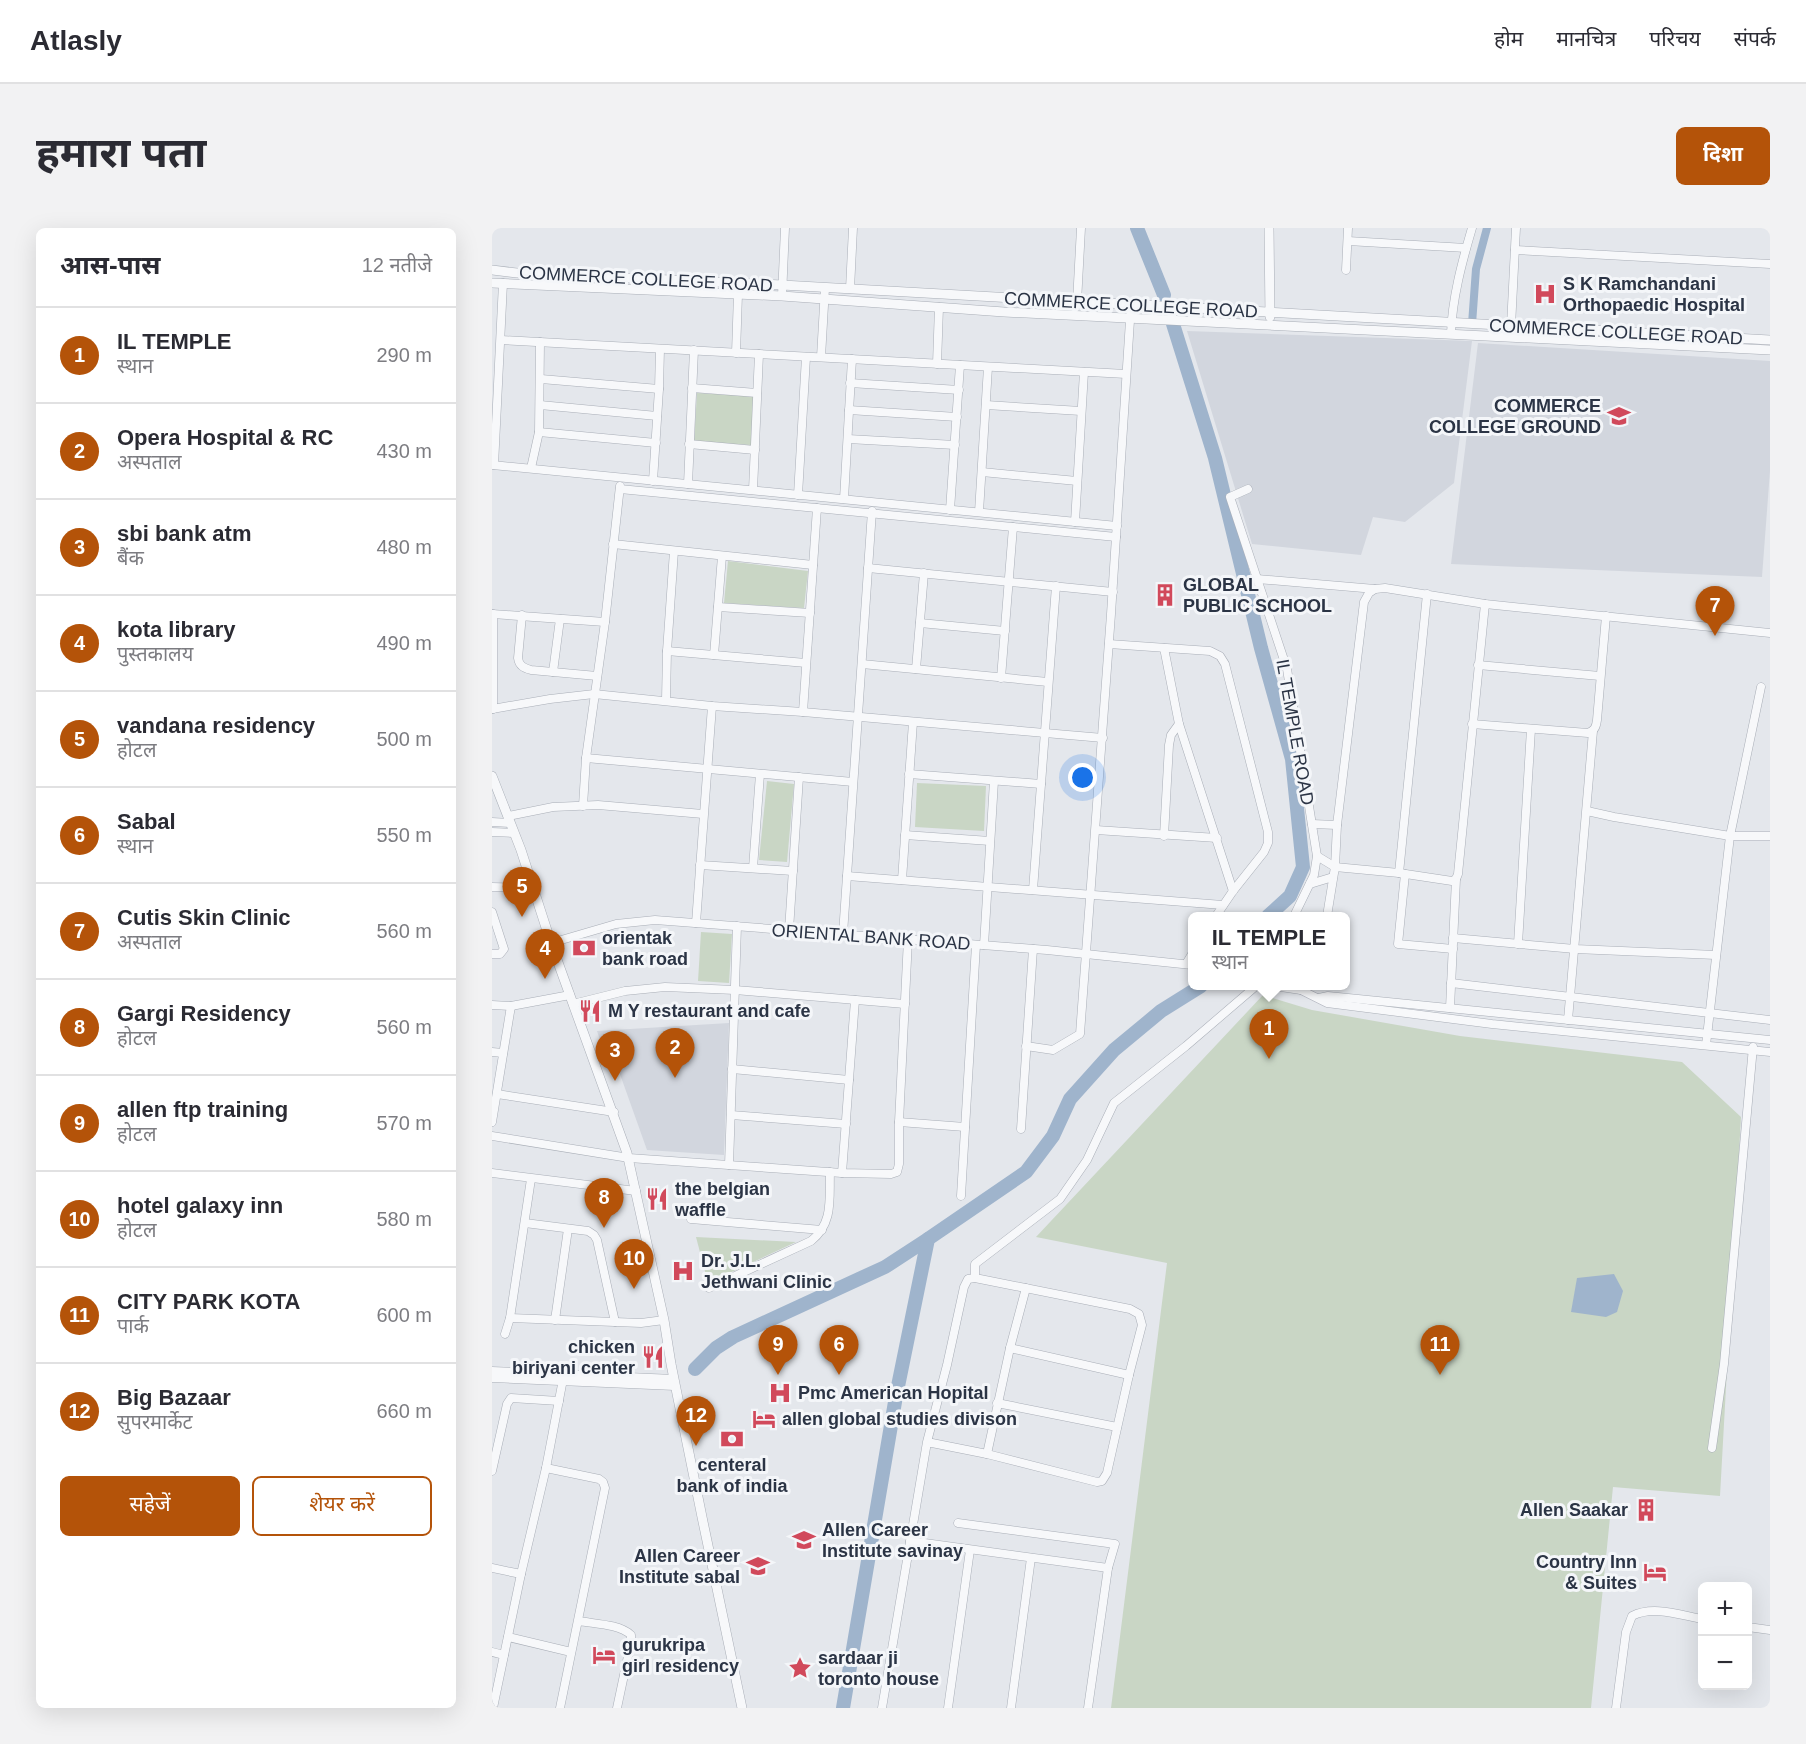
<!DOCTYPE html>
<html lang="hi">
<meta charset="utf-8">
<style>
:root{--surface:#fff;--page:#f2f2f3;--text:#2b2b33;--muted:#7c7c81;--line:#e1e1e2;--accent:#b45309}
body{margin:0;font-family:Helvetica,"Noto Sans Devanagari",sans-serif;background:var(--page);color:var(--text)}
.controls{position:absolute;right:18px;bottom:18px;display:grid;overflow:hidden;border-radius:9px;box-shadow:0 6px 24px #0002}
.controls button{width:54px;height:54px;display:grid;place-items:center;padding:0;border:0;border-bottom:2px solid var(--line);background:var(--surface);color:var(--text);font:30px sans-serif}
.you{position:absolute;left:591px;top:550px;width:21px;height:21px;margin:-15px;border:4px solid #fff;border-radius:50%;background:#1a73e8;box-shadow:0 0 0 9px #1a73e833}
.badge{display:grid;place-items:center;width:39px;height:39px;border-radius:50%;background:var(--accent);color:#fff;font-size:20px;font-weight:700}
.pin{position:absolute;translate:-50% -50px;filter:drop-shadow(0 2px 3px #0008)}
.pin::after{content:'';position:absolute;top:32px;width:21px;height:18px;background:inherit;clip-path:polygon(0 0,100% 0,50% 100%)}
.popup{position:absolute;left:696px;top:684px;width:162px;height:78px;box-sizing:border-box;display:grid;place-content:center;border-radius:9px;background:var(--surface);filter:drop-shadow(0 2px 4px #0005);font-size:20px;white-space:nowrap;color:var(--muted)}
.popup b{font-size:22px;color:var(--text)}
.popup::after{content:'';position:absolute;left:50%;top:100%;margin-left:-12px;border:12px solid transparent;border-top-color:var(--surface)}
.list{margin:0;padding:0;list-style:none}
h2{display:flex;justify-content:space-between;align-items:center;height:78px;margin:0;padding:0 24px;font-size:26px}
h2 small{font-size:20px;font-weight:400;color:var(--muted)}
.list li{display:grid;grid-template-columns:39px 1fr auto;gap:18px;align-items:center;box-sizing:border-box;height:96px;padding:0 24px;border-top:2px solid var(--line)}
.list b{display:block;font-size:22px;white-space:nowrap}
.list p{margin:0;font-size:20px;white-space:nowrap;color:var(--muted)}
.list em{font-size:20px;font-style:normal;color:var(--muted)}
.actions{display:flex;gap:12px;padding:18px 24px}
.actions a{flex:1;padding:14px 0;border:2px solid var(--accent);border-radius:9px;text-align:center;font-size:21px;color:var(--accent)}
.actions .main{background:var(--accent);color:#fff}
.map{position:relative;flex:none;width:1278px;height:1480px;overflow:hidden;border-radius:9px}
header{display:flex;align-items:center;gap:36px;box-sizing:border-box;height:84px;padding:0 30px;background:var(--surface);border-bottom:2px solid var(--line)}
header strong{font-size:28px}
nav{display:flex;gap:33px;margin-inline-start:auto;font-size:21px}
.intro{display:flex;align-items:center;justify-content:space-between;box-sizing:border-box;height:144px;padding:0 36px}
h1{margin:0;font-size:42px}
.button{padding:15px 27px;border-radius:9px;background:var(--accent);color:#fff;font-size:21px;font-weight:700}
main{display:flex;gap:36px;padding:0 36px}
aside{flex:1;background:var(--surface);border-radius:9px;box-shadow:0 6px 24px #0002}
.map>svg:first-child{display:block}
.built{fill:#d2d6de}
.green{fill:#c9d6c5}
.water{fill:#9fb4cc}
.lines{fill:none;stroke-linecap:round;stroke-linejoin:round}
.canal{stroke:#9fb4cc;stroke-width:8}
.river{stroke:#9fb4cc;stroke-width:14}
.minor-casing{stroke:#a9aeb7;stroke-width:9}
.tertiary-casing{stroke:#a9aeb7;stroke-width:10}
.minor{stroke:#f7f8fa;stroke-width:8}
.tertiary{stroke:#f7f8fa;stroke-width:9}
.labels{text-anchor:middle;stroke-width:6;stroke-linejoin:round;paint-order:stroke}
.street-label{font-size:18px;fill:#2b3445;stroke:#f4f6f9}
.poi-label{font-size:18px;font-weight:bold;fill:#2b3445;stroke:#f4f6f9;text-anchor:start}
</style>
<header>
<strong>Atlasly</strong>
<nav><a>होम</a><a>मानचित्र</a><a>परिचय</a><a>संपर्क</a></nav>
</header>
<div class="intro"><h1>हमारा पता</h1><a class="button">दिशा</a></div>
<main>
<aside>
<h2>आस-पास<small>12 नतीजे</small></h2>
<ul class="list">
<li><span class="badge">1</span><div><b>IL TEMPLE</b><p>स्थान</p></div><em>290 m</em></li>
<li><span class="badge">2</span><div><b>Opera Hospital &amp; RC</b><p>अस्पताल</p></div><em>430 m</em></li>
<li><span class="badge">3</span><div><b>sbi bank atm</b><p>बैंक</p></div><em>480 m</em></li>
<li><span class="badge">4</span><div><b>kota library</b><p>पुस्तकालय</p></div><em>490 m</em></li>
<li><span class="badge">5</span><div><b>vandana residency</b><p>होटल</p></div><em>500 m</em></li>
<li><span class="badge">6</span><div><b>Sabal</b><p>स्थान</p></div><em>550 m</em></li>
<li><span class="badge">7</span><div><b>Cutis Skin Clinic</b><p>अस्पताल</p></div><em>560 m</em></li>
<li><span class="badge">8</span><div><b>Gargi Residency</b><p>होटल</p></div><em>560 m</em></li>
<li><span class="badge">9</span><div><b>allen ftp training</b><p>होटल</p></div><em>570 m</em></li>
<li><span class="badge">10</span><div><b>hotel galaxy inn</b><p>होटल</p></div><em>580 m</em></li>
<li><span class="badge">11</span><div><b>CITY PARK KOTA</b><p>पार्क</p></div><em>600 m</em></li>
<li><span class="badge">12</span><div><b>Big Bazaar</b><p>सुपरमार्केट</p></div><em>660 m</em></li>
</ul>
<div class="actions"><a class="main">सहेजें</a><a>शेयर करें</a></div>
</aside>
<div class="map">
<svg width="1278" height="1480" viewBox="0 0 1278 1480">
<rect width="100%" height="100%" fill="#e4e7ec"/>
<g class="built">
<path d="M 695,103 L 980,113 L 962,255 L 913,294 L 881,289 L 869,327 L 760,316 Z"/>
<path d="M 986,115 L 1278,133 L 1278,243 L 1270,349 L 959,336 Z"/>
<path d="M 237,795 L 232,927 L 155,922 L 124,835 L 116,836 L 105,803 Z"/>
</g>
<g class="green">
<path d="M 205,165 L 262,168 L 259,217 L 202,214 Z"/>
<path d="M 236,333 L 316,343 L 312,380 L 232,375 Z"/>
<path d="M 275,553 L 302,556 L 295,634 L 267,632 Z"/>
<path d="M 425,555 L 494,558 L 492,603 L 423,599 Z"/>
<path d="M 209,704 L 240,706 L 237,755 L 206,753 Z"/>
<path d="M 771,767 L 820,782 L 968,808 L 1190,834 L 1249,889 L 1228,1268 L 1121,1259 L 1099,1480 L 619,1480 L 675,1035 L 544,1009 Z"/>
<path d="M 204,1009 L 304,1014 L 216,1055 Z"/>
</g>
<path class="water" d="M 1122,1046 L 1131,1063 L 1125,1084 L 1114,1089 L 1079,1084 L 1085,1050 Z"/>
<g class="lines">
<path class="canal" d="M 980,96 L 984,41 L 995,0"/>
<g class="river">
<path d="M 645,0 L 672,67"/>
<path d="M 681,96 L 723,230 L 769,420 L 800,531 L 811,639 L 798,668 L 776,688"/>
<path d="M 203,1141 L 224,1120 L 241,1109 L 393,1039 L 436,1011"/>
<path d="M 351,1480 L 404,1168 L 436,1011 L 534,944 L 561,908 L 578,871 L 622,822 L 669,783 L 709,758"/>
</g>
<g class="minor-casing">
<g id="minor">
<path d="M 856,13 L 974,20"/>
<path d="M 1023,22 L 1278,36"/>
<path d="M 854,42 L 856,0"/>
<path d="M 358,61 L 361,0"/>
<path d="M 290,68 L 293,0"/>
<path d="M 585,74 L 589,0"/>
<path d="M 1019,98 L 1024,0"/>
<path d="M 959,106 C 960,71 970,34 980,0"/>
<path d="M 9,112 L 634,146"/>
<path d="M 244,125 L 246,66"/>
<path d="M 329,129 L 333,60"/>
<path d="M 445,136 L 447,79"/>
<path d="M 49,151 L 167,161"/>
<path d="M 358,155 L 467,162"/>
<path d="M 200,160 L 265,165"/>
<path d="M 48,177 L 165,188"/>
<path d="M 494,177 L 589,183"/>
<path d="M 357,182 L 465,189"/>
<path d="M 47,204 L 164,215"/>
<path d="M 356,211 L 463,217"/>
<path d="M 197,216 L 263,222"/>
<path d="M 0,237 L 625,298"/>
<path d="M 2,237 L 11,55"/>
<path d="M 39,240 L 47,204 L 48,114"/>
<path d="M 490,244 L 585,253"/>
<path d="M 161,253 L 167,161 L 168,121"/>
<path d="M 196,256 L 202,122"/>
<path d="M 128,261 L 624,309"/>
<path d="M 756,261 L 738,269 L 795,441 L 825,628 L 822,647 L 802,688"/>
<path d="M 261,262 L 267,126"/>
<path d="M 306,267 L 314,129"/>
<path d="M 352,271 L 360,131"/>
<path d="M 458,282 L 468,137"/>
<path d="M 487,284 L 496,139"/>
<path d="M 583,294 L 592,144"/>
<path d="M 121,316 L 321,337"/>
<path d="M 376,340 L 621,364"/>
<path d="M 765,351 L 883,361"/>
<path d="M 226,379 L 318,385"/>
<path d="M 0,386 L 113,394"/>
<path d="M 30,387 L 26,430 C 27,438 32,440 39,442 L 105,448"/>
<path d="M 428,395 L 513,403"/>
<path d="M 617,416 L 718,423 L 728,428 L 733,436 L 776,604 L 776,615 L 772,624 L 741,663 L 724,688"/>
<path d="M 672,420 L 687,496 L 741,663"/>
<path d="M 175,423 L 314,435"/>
<path d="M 222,427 L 230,328"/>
<path d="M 370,436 L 556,454"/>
<path d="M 986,437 L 1108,448"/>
<path d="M 424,441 L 432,345"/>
<path d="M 61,444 L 68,391"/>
<path d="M 509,450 L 521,299"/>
<path d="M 174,472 L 175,423 L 182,323"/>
<path d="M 0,481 L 58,471 L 102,466 L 220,478 L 311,484 L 611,510"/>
<path d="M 1,481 L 1,386"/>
<path d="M 311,484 L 325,280"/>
<path d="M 980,496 L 1096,505 C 1103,502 1104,499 1105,492 L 1114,388"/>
<path d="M 94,530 L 361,554"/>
<path d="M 417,546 L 549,556"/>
<path d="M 91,578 L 94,530 L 113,394 L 128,258"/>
<path d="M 1095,583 L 1122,589 L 1238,608 L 1278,608"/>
<path d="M 16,588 L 61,579 L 106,577 L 211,586"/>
<path d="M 0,594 L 18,595"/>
<path d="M 820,596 L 845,597"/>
<path d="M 604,602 L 725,610"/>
<path d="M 0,604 L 22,605"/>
<path d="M 413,607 L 498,613"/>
<path d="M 672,608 L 677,517 L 679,507 L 687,496"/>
<path d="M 825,628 L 843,639 L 907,645 L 960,653 L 964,651 L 966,646 L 993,376"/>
<path d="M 208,637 L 301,643"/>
<path d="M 261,640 L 268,546"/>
<path d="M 907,645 L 935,366"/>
<path d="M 913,646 L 906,716 L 961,721"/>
<path d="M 355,648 L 731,677"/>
<path d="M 410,652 L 421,494"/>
<path d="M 818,656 L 841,649"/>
<path d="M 0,659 L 42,660"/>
<path d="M 541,662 L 564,358"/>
<path d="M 0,684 L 12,721 L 8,726 L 0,726"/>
<path d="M 835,688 L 843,639 L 845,597 L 872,374 L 877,365 L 883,361 L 893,360 L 993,376 L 1278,405"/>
<path d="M 204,695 L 220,478"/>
<path d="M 297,702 L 307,549"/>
<path d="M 351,706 L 380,283"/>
<path d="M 961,710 L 1083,721 L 1224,727"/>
<path d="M 59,715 L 124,696 L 163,692 L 555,722 L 700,737"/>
<path d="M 1026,716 L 1039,501"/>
<path d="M 492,717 L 502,553"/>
<path d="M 694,736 L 700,726"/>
<path d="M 959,755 L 1278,792"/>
<path d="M 782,758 L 809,762 L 815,758"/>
<path d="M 809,762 L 835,775 L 1000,796 L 1278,824"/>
<path d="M 827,770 L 836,768 L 1278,812"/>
<path d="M 81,776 L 133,763 L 173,759 L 243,762 L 413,776"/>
<path d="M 0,777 L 19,778 L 78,767"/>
<path d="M 958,780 L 964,651"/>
<path d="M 1076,792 L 1101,503"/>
<path d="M 1214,817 L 1238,608 L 1269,459"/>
<path d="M 534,818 L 561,822 L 588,806 L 619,386 L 639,77"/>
<path d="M 0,824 L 11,825"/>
<path d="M 240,841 L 357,852"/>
<path d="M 5,866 L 122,884"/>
<path d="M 239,887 L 354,896"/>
<path d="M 0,894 L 19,778"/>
<path d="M 407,894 L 473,899"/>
<path d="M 529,901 L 541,721"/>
<path d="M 0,908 L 137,930 L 350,945 L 399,946 L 405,944 L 407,936 L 407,894 L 416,711"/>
<path d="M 237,937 L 245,698"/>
<path d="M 0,945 L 144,963"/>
<path d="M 350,945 L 363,772"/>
<path d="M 469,968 L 484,717"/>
<path d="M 199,991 L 330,1002"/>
<path d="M 33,995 L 96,1003 L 102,1007 L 105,1012 L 123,1094"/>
<path d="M 483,1050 L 483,1036 L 568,971 L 595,932 L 622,875 L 694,818 L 764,758"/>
<path d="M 217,1060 L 319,1013 C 342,995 337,970 338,944"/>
<path d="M 18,1090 L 149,1095 L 172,1092"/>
<path d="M 63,1092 L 76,1001"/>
<path d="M 13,1106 L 18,1090 L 39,951"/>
<path d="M 518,1120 L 637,1147"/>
<path d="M 0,1143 L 182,1151"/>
<path d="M 0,1150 L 183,1158"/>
<path d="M 505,1175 L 625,1199"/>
<path d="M 1220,1220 L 1232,1136 L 1261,819"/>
<path d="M 495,1226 L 518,1120 L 534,1060"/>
<path d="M 54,1240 L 107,1251 L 111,1254 L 113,1260 L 68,1480"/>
<path d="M 0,1243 L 15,1176 L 19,1170 L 67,1173"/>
<path d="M 466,1295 L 623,1316 L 616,1340 L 596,1480"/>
<path d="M 418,1313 L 616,1340"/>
<path d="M 0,1340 L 29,1346"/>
<path d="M 87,1393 C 103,1396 127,1396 139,1407 L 139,1414 L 125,1480"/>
<path d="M 1256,1399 L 1278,1402"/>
<path d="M 16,1409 L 79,1424"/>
<path d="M 0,1424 L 12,1427"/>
<path d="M 1,1480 L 29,1346 L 54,1240 L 72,1146"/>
<path d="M 390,1480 L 435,1214 L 455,1137 L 472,1059 L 476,1051 L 483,1050 L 638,1081 L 647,1086 L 650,1097 L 637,1147 L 615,1245 L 610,1253 L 605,1254 L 495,1226 L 435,1214"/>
<path d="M 456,1480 L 478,1322"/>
<path d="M 519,1480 L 539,1330"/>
<path d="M 1124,1480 L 1134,1404 L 1140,1388 C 1161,1377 1188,1387 1210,1391"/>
</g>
</g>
<g class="tertiary-casing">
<g id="tertiary">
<path d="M 777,0 L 778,89"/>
<path d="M 0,42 L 25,45 L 290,57 L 1278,112"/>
<path d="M 0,55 L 290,68 L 512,84 L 1278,122"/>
<path d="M 0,548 L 29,622 L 59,715 L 135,925 L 172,1092 L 179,1136 L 210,1289 L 250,1480"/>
</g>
</g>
<use href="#minor" class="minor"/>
<use href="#tertiary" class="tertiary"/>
</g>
<defs>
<g id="hospital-bare" transform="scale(1.8)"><path d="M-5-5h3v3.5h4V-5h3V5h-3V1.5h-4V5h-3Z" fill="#d1495b" stroke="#f4f6f9" stroke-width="2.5" paint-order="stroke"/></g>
<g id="university-bare" transform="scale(1.8)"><path d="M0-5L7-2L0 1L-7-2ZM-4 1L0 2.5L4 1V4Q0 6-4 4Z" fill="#d1495b" stroke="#f4f6f9" stroke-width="2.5" paint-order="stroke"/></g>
<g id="building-bare" transform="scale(1.8)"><path d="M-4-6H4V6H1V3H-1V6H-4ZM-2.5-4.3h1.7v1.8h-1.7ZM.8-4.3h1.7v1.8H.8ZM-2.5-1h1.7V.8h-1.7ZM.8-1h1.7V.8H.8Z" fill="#d1495b" stroke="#f4f6f9" stroke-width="2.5" paint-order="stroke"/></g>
<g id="bank-bare" transform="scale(1.8)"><path d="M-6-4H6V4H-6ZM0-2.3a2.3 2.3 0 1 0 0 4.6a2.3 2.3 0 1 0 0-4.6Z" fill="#d1495b" stroke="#f4f6f9" stroke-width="2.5" paint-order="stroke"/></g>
<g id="restaurant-bare" transform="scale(1.8)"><path d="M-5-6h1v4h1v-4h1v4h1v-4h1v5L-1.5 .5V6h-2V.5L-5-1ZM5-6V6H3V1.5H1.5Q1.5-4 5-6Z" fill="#d1495b" stroke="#f4f6f9" stroke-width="2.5" paint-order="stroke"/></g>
<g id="hotel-bare" transform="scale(1.8)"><path d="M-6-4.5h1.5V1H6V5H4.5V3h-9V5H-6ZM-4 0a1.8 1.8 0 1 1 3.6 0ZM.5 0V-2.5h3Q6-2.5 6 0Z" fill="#d1495b" stroke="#f4f6f9" stroke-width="2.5" paint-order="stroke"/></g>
<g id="sight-bare" transform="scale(1.8)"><path d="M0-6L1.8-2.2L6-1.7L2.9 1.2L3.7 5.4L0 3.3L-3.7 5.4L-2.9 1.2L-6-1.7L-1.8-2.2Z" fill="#d1495b" stroke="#f4f6f9" stroke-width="2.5" paint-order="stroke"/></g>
</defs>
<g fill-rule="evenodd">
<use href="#hospital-bare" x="1053" y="66"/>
<use href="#university-bare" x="1127" y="188"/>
<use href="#building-bare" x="673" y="367"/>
<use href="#bank-bare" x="92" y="720"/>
<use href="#restaurant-bare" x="98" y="783"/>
<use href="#restaurant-bare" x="165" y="971"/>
<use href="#hospital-bare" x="191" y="1043"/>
<use href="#restaurant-bare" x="161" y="1129"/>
<use href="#hospital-bare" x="288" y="1165"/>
<use href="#hotel-bare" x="272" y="1191"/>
<use href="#bank-bare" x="240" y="1211"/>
<use href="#building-bare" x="1154" y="1282"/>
<use href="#university-bare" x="312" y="1312"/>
<use href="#university-bare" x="266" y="1338"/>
<use href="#hotel-bare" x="1163" y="1344"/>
<use href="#hotel-bare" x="112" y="1427"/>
<use href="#sight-bare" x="308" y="1440"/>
</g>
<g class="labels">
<g class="street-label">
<text transform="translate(154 51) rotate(3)" y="6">COMMERCE COLLEGE ROAD</text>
<text transform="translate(639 77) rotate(3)" y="6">COMMERCE COLLEGE ROAD</text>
<text transform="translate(1124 104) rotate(3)" y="6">COMMERCE COLLEGE ROAD</text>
<text transform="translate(803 504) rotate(80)" y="6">IL TEMPLE ROAD</text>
<text transform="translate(379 709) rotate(4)" y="6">ORIENTAL BANK ROAD</text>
</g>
<g class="poi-label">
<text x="1071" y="62">S K Ramchandani<tspan x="1071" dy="21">Orthopaedic Hospital</tspan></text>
<text x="1109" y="184" text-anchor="end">COMMERCE<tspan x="1109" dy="21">COLLEGE GROUND</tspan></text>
<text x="691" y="363">GLOBAL<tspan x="691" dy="21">PUBLIC SCHOOL</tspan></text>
<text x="110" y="716">orientak<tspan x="110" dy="21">bank road</tspan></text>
<text x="116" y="789">M Y restaurant and cafe</text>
<text x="183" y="967">the belgian<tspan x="183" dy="21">waffle</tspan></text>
<text x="209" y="1039">Dr. J.L.<tspan x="209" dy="21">Jethwani Clinic</tspan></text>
<text x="143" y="1125" text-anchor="end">chicken<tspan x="143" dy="21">biriyani center</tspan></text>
<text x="306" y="1171">Pmc American Hopital</text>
<text x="290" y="1197">allen global studies divison</text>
<text x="240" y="1243" text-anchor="middle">centeral<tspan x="240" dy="21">bank of india</tspan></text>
<text x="1136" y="1288" text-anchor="end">Allen Saakar</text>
<text x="330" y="1308">Allen Career<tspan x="330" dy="21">Institute savinay</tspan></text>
<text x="248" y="1334" text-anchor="end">Allen Career<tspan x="248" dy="21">Institute sabal</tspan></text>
<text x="1145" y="1340" text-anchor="end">Country Inn<tspan x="1145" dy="21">&amp; Suites</tspan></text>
<text x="130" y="1423">gurukripa<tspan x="130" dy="21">girl residency</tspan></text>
<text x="326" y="1436">sardaar ji<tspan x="326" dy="21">toronto house</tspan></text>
</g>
</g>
</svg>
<div class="controls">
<button>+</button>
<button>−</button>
</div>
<div class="you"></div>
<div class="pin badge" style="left:777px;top:831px">1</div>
<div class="popup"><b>IL TEMPLE</b>स्थान</div>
<div class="pin badge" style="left:183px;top:850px">2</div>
<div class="pin badge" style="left:123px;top:853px">3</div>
<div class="pin badge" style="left:53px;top:751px">4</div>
<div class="pin badge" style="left:30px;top:689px">5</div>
<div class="pin badge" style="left:347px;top:1147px">6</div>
<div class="pin badge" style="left:1223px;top:408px">7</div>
<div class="pin badge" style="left:112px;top:1000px">8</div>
<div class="pin badge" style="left:286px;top:1147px">9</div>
<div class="pin badge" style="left:142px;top:1061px">10</div>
<div class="pin badge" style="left:948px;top:1147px">11</div>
<div class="pin badge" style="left:204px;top:1218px">12</div>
</div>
</main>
